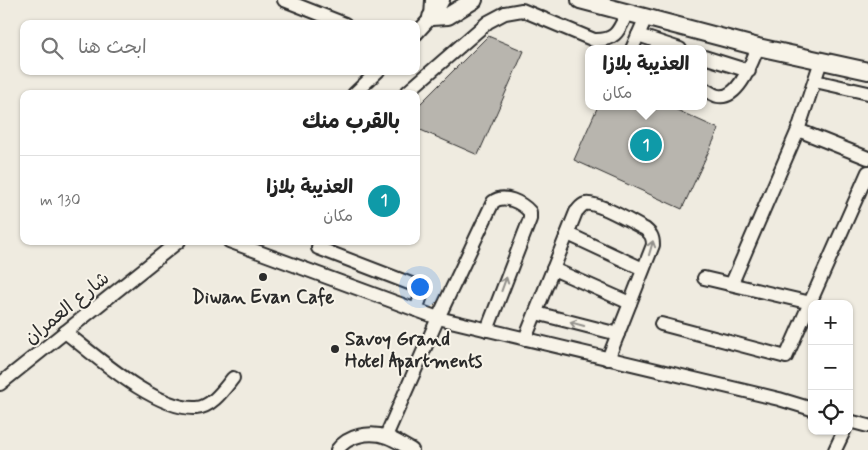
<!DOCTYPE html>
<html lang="ar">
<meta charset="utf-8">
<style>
:root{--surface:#fff;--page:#f6f6f6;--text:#222;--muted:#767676;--line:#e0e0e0;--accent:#7c3aed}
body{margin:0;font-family:Mynerve,"Playpen Sans Arabic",sans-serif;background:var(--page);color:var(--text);direction:rtl}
.controls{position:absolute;right:15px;bottom:15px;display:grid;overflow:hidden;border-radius:10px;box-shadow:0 1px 4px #0004}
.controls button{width:45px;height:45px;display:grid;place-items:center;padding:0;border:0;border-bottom:1px solid var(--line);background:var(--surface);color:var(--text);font:25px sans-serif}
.you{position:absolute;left:419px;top:286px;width:18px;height:18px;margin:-12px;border:4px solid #fff;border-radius:50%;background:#1a73e8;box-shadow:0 0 0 8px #1a73e833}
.badge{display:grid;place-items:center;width:32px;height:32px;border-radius:50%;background:var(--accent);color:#fff;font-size:16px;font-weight:700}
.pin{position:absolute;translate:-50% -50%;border:2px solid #fff;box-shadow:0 1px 5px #0006}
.popup{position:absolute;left:585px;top:45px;width:122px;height:65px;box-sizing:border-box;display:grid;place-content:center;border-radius:10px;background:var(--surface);filter:drop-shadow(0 1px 4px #0005);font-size:16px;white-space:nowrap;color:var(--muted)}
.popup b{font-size:19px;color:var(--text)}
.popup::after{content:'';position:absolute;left:50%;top:100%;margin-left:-10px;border:10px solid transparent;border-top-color:var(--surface)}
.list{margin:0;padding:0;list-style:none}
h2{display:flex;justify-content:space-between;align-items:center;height:65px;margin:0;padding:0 20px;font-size:21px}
h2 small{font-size:16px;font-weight:400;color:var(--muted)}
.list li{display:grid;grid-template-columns:32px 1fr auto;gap:15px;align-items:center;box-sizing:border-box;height:90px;padding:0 20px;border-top:1px solid var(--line)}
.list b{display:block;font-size:19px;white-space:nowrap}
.list p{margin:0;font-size:16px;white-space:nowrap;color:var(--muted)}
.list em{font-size:16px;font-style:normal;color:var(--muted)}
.icon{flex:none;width:28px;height:28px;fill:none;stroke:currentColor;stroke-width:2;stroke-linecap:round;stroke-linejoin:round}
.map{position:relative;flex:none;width:868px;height:450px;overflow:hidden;direction:ltr}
.search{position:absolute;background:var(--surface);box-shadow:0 1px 4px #0004;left:20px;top:20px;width:400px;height:55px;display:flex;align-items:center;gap:12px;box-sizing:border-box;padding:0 18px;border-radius:10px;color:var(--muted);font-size:19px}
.panel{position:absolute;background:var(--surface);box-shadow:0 1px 4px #0004;left:20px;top:90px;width:400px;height:155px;border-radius:10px;direction:rtl}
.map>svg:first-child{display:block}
.building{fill:#b8b5ae;stroke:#2b2b2b}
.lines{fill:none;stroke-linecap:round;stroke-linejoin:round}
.minor-casing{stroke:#2b2b2b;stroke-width:16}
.major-casing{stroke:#2b2b2b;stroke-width:20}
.minor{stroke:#f7f3e8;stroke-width:12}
.major{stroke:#f7f3e8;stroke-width:16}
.oneway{stroke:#918f8a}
.poi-dot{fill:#2b2b2b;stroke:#f7f3e8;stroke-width:2}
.labels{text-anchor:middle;stroke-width:4;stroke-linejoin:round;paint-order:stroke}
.poi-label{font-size:19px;font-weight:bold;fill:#2b2b2b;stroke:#f7f3e8}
.street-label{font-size:19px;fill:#2b2b2b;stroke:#f7f3e8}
</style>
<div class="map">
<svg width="868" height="450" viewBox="0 0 868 450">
<rect width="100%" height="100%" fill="#efebe0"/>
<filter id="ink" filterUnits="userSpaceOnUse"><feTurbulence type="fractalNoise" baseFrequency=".02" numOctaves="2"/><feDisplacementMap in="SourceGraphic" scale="10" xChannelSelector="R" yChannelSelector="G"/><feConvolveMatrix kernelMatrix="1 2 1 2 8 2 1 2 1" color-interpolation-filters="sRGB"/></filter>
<g filter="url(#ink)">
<g class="building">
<path d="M 488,36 L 524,51 L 478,155 L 416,128 L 416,108 Z"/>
<path d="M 598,106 L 668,106 L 719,129 L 682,209 L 574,160 Z"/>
</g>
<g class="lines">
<g class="minor-casing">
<g id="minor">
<path d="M 284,0 L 345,24"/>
<path d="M 431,17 L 432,0"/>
<path d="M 416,34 L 437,11 L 443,0"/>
<path d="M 638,35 L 680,49"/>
<path d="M 632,49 L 646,17"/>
<path d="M 704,57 L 749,71"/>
<path d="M 815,81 L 868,93"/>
<path d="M 704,89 C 708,91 713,95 718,96 C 739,100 752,61 758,47"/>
<path d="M 354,94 L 378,71"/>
<path d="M 405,94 L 488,22 L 505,13 L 522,10 L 594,40 C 616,41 619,30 627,13"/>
<path d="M 798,130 L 868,158"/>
<path d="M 568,234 L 643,269"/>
<path d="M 229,241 L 438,318 L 779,399 L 812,409"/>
<path d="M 321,241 L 318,248 L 414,285 L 422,293 L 416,310"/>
<path d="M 553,269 L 630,303"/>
<path d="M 704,278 L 811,303"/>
<path d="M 732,283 L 798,130 L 821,61"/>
<path d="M 536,313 L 618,334"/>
<path d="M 661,324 L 786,357 L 868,172"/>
<path d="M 65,332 C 96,356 155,410 196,408 C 212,407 224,389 233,378"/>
<path d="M 525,339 L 576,212 C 579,209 581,205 585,204 C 597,201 633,223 645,229 C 651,234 653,237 653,245 L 608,359"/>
<path d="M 0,384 L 179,241"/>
<path d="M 849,421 L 868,426"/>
<path d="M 386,436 L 438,318 L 493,202 C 504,193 522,203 530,212 L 530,219 L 487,330"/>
<path d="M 337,450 C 348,435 370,431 387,437 C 396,440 404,446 412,450"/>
<path d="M 835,450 L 844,431"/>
</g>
</g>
<g class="major-casing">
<g id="major">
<path d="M 580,0 L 758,47 L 868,71"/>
<path d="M 431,17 L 448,16 L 474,0"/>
</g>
</g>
<use href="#minor" class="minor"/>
<use href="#major" class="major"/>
</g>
<defs><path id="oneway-shaft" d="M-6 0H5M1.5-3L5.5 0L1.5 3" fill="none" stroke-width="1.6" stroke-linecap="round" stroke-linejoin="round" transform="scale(1.25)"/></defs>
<g class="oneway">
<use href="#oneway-shaft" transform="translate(651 248) rotate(-74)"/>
<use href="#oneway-shaft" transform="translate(504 284) rotate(-70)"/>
<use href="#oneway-shaft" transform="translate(577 324) rotate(-165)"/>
</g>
</g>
<g class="poi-dot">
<circle cx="263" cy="277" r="5"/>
<circle cx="335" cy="349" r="5"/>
</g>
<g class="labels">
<g class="poi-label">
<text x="263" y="303">Diwan Evan Cafe</text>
<text x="345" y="345" text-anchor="start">Savoy Grand<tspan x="345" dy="22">Hotel Apartments</tspan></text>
</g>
<g class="street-label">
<text transform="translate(66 307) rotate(-39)" y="7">شارع العمران</text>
</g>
</g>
</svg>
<div class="controls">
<button>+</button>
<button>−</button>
<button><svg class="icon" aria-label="locate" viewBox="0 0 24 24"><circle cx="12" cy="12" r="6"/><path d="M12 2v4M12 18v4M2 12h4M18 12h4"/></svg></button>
</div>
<div class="you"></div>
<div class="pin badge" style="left:646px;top:145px;background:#0f9aa8">1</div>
<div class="popup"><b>العذيبة بلازا</b>مكان</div>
<div class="search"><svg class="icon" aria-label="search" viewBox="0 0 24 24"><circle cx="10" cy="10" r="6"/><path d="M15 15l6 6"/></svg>ابحث هنا</div>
<section class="panel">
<h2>بالقرب منك<small></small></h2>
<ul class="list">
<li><span class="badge" style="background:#0f9aa8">1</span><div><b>العذيبة بلازا</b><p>مكان</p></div><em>130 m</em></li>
</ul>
</section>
</div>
